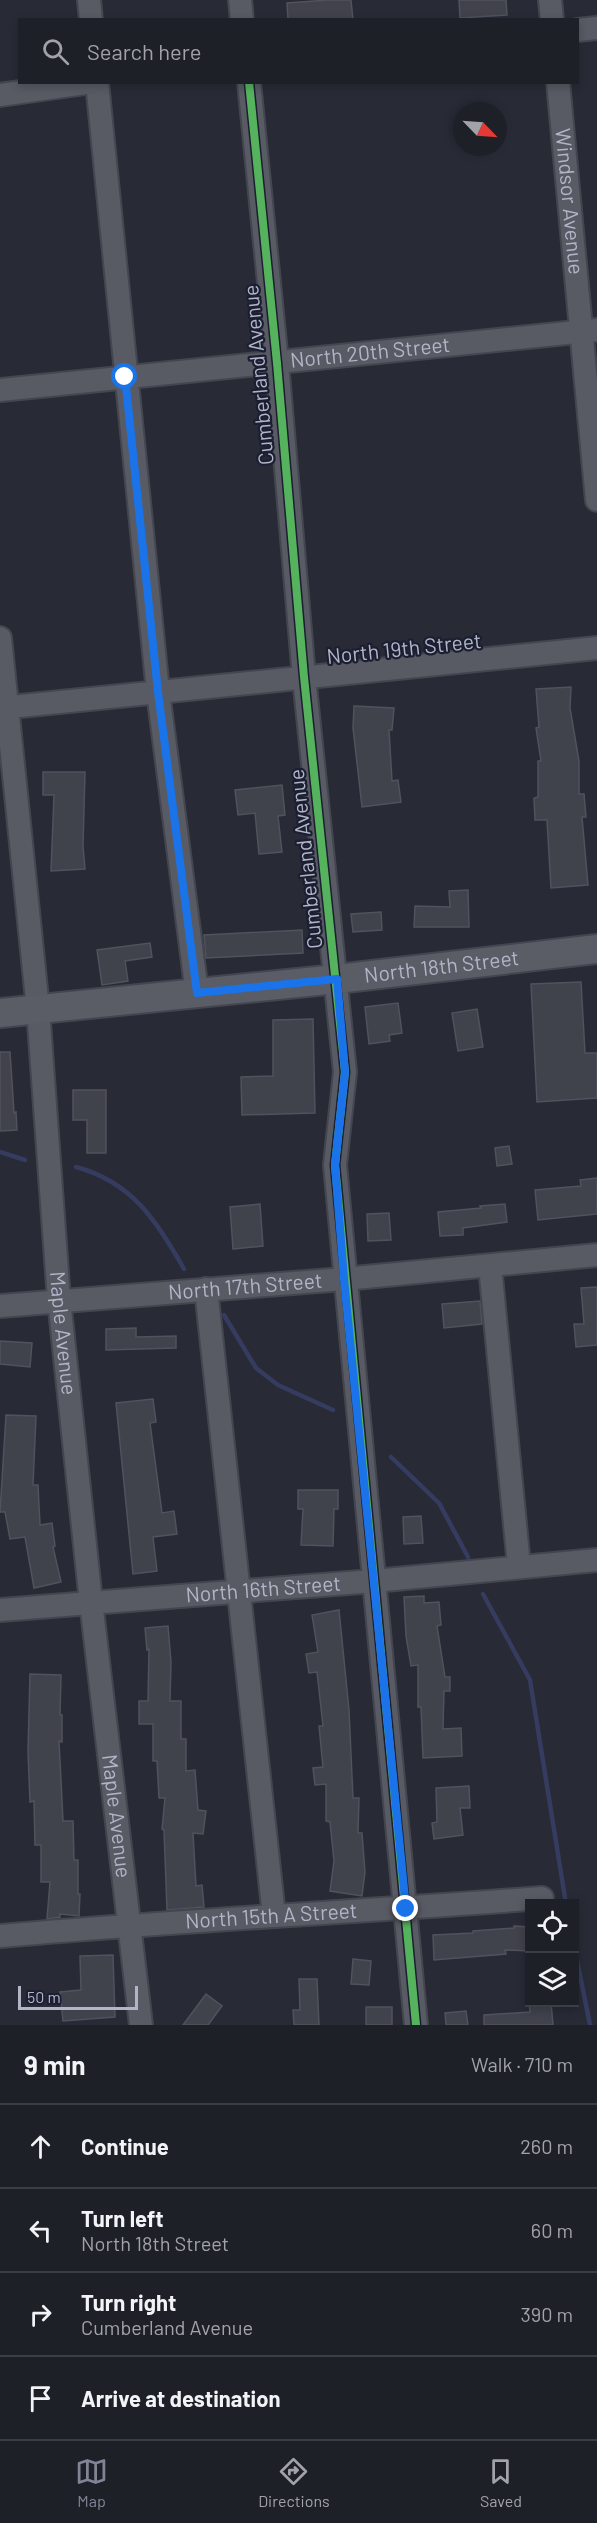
<!DOCTYPE html>
<meta charset="utf-8">
<style>
:root{--surface:#1e2028;--page:#262830;--text:#f1f3f6;--muted:#a1a3a8;--line:#3c3e45;--accent:#828495}
body{margin:0;font-family:Barlow,sans-serif;background:var(--page);color:var(--text)}
.controls{position:absolute;right:18px;bottom:18px;display:grid;overflow:hidden;border-radius:0px;box-shadow:0 3px 9px #0003}
.controls button{width:54px;height:54px;display:grid;place-items:center;padding:0;border:0;border-bottom:2px solid var(--line);background:var(--surface);color:var(--text);font:30px sans-serif}
.compass{position:absolute;left:453px;top:102px;width:54px;height:54px;border-radius:50%;background:var(--surface);box-shadow:0 3px 9px #0003;rotate:115deg}
.scale{position:absolute;left:18px;bottom:15px;width:120px;box-sizing:border-box;padding-left:6px;border:3px solid #b2b5c8;border-top:0;font-size:16px;line-height:21px;white-space:nowrap;color:#b2b5c8;-webkit-text-stroke:4px #1b1f31;paint-order:stroke}
.stop{position:absolute;width:18px;height:18px;margin:-14px;border:4px solid #1a73e8;border-radius:50%;background:#fff}
.stop.end{background:#1a73e8;border-color:#fff;box-shadow:0 2px 6px #0008}
.list{margin:0;padding:0;list-style:none}
h2{display:flex;justify-content:space-between;align-items:center;height:78px;margin:0;padding:0 24px;font-size:26px}
h2 small{font-size:20px;font-weight:400;color:var(--muted)}
.list li{display:grid;grid-template-columns:39px 1fr auto;gap:18px;align-items:center;box-sizing:border-box;height:84px;padding:0 24px;border-top:2px solid var(--line)}
.list b{display:block;font-size:22px;white-space:nowrap}
.list p{margin:0;font-size:20px;white-space:nowrap;color:var(--muted)}
.list em{font-size:20px;font-style:normal;color:var(--muted)}
.icon{flex:none;width:33px;height:33px;fill:none;stroke:currentColor;stroke-width:2;stroke-linecap:round;stroke-linejoin:round}
.map{position:relative;flex:none;width:597px;height:2025px;overflow:hidden}
.search{position:absolute;background:var(--surface);box-shadow:0 3px 9px #0003;left:18px;right:18px;top:18px;height:66px;display:flex;align-items:center;gap:15px;box-sizing:border-box;padding:0 21px;border-radius:0px;color:var(--muted);font-size:22px}
.sheet{height:414px;background:var(--surface)}
nav{display:flex;justify-content:space-around;align-items:center;box-sizing:border-box;height:84px;border-top:2px solid var(--line);background:var(--surface);font-size:16px;color:var(--muted)}
nav a{display:grid;justify-items:center;gap:3px}
nav .on{color:var(--accent)}
.map>svg:first-child{display:block}
.lines{fill:none;stroke-linecap:round;stroke-linejoin:round}
.stream{stroke:#353c5f;stroke-width:4.5}
.building{fill:#40424c;stroke:#50525e;stroke-width:1.5}
.minor-casing{stroke:#44464f;stroke-width:26}
.major-casing{stroke:#434550;stroke-width:32}
.minor{stroke:#585a64;stroke-width:22}
.major{stroke:#5a5c66;stroke-width:28}
.cycleway-casing{stroke:#1b1f31;stroke-width:11}
.cycleway{stroke:#56b35d;stroke-width:8}
.route{stroke:#1a73e8;stroke-width:8}
.labels{text-anchor:middle;stroke-width:4.5;stroke-linejoin:round;paint-order:stroke}
.street-label{font-size:21px;fill:#b2b5c8;stroke:#1b1f31}
</style>
<div class="map">
<svg width="597" height="2025" viewBox="0 0 597 2025">
<rect width="100%" height="100%" fill="#282a36"/>
<g class="lines">
<g class="stream">
<path d="M 0,1152 L 25,1160"/>
<path d="M 76,1167 C 132,1182 157,1221 184,1269"/>
<path d="M 224,1315 L 256,1368 L 278,1385 L 333,1410"/>
<path d="M 391,1457 L 439,1503 L 468,1557"/>
<path d="M 483,1594 L 530,1680 L 566,1904"/>
<path d="M 574,1945 L 590,2025"/>
</g>
</g>
<g class="building">
<path d="M 328,0 L 351,0 L 353,20 L 288,20 L 287,3 Z"/>
<path d="M 459,0 L 506,0 L 507,15 L 460,18 Z"/>
<path d="M 571,687 L 570,708 L 579,761 L 579,794 L 584,794 L 586,817 L 582,817 L 588,885 L 551,888 L 547,820 L 535,820 L 534,798 L 538,797 L 538,761 L 541,761 L 536,728 L 539,727 L 536,689 Z"/>
<path d="M 354,706 L 394,708 L 392,730 L 389,730 L 392,781 L 398,780 L 401,802 L 362,807 L 353,728 Z"/>
<path d="M 43,772 L 85,772 L 83,846 L 85,869 L 51,871 L 54,795 L 43,795 Z"/>
<path d="M 282,785 L 285,815 L 278,816 L 282,852 L 259,854 L 255,813 L 238,815 L 235,790 Z"/>
<path d="M 468,890 L 469,927 L 414,927 L 415,906 L 450,907 L 449,891 Z"/>
<path d="M 381,912 L 382,930 L 353,932 L 351,914 Z"/>
<path d="M 302,930 L 303,953 L 206,958 L 204,935 Z"/>
<path d="M 150,943 L 152,957 L 125,961 L 128,981 L 102,985 L 97,950 Z"/>
<path d="M 581,982 L 585,1053 L 597,1053 L 597,1098 L 537,1102 L 531,984 Z"/>
<path d="M 398,1003 L 402,1033 L 389,1035 L 390,1041 L 369,1044 L 365,1007 Z"/>
<path d="M 477,1009 L 483,1047 L 458,1051 L 452,1013 Z"/>
<path d="M 313,1019 L 315,1113 L 242,1115 L 241,1077 L 273,1076 L 273,1020 Z"/>
<path d="M 0,1052 L 10,1052 L 14,1113 L 16,1112 L 17,1130 L 0,1131 Z"/>
<path d="M 73,1090 L 106,1090 L 106,1153 L 87,1153 L 87,1120 L 73,1120 Z"/>
<path d="M 509,1146 L 512,1164 L 497,1166 L 495,1148 Z"/>
<path d="M 597,1178 L 597,1214 L 538,1220 L 535,1190 L 581,1186 L 580,1180 Z"/>
<path d="M 260,1204 L 263,1246 L 233,1249 L 230,1207 Z"/>
<path d="M 505,1204 L 507,1222 L 463,1228 L 463,1235 L 440,1236 L 438,1212 L 481,1208 L 480,1206 Z"/>
<path d="M 389,1213 L 391,1240 L 368,1241 L 367,1214 Z"/>
<path d="M 597,1287 L 597,1345 L 576,1347 L 574,1324 L 584,1324 L 581,1288 Z"/>
<path d="M 480,1301 L 482,1324 L 444,1328 L 442,1304 Z"/>
<path d="M 136,1328 L 136,1337 L 176,1336 L 176,1348 L 106,1350 L 106,1329 Z"/>
<path d="M 0,1341 L 32,1343 L 30,1367 L 0,1364 Z"/>
<path d="M 153,1399 L 156,1422 L 150,1423 L 162,1513 L 174,1511 L 177,1534 L 153,1537 L 157,1571 L 133,1574 L 116,1403 Z"/>
<path d="M 6,1415 L 36,1416 L 33,1485 L 38,1485 L 40,1525 L 52,1523 L 55,1546 L 53,1547 L 61,1582 L 34,1588 L 25,1537 L 10,1539 L 5,1512 L 0,1512 Z"/>
<path d="M 298,1490 L 338,1490 L 338,1509 L 334,1509 L 333,1546 L 301,1545 L 303,1509 L 298,1509 Z"/>
<path d="M 421,1516 L 423,1543 L 404,1544 L 403,1517 Z"/>
<path d="M 424,1596 L 424,1603 L 439,1602 L 441,1625 L 437,1626 L 445,1677 L 450,1677 L 450,1691 L 444,1691 L 443,1729 L 461,1728 L 462,1756 L 423,1758 L 421,1707 L 418,1707 L 418,1665 L 411,1666 L 406,1636 L 404,1597 Z"/>
<path d="M 339,1610 L 349,1710 L 353,1798 L 359,1798 L 358,1833 L 362,1833 L 365,1872 L 362,1896 L 330,1891 L 334,1861 L 330,1822 L 326,1821 L 326,1784 L 315,1785 L 313,1768 L 323,1767 L 319,1726 L 323,1726 L 317,1672 L 309,1673 L 306,1654 L 318,1652 L 312,1615 Z"/>
<path d="M 168,1626 L 171,1662 L 170,1701 L 181,1701 L 181,1739 L 186,1739 L 186,1771 L 195,1770 L 198,1810 L 206,1811 L 203,1834 L 193,1833 L 196,1886 L 202,1885 L 204,1907 L 167,1910 L 164,1830 L 162,1829 L 165,1798 L 159,1798 L 157,1761 L 153,1761 L 153,1724 L 139,1724 L 139,1701 L 148,1701 L 149,1649 L 147,1650 L 145,1628 Z"/>
<path d="M 30,1674 L 61,1675 L 60,1715 L 62,1715 L 62,1742 L 59,1741 L 63,1821 L 73,1821 L 74,1860 L 78,1860 L 78,1894 L 80,1894 L 79,1916 L 60,1914 L 60,1917 L 47,1919 L 50,1882 L 41,1882 L 41,1845 L 35,1845 L 34,1801 L 30,1802 L 28,1751 Z"/>
<path d="M 469,1786 L 470,1808 L 460,1808 L 463,1835 L 434,1839 L 432,1823 L 437,1822 L 436,1788 Z"/>
<path d="M 514,1926 L 530,1927 L 530,1951 L 505,1950 L 506,1954 L 434,1960 L 433,1935 L 473,1933 L 473,1931 L 514,1928 Z"/>
<path d="M 113,1955 L 115,2017 L 63,2021 L 60,1992 L 81,1990 L 80,1956 Z"/>
<path d="M 353,1959 L 371,1961 L 369,1985 L 351,1984 Z"/>
<path d="M 299,1979 L 317,1979 L 319,2025 L 294,2025 L 293,2010 L 300,2010 Z"/>
<path d="M 206,1994 L 222,2006 L 208,2025 L 183,2025 Z"/>
<path d="M 529,2002 L 551,2002 L 553,2025 L 484,2025 L 484,2015 L 530,2012 Z"/>
<rect x="366" y="2007" width="26" height="18"/>
<path d="M 466,2011 L 468,2025 L 446,2025 L 445,2013 Z"/>
</g>
<g class="lines">
<g class="minor-casing">
<g id="minor">
<path d="M 89,0 L 91,20"/>
<path d="M 240,0 L 242,20"/>
<path d="M 550,0 L 552,20"/>
<path d="M 578,30 L 597,28"/>
<path d="M 97,82 L 158,692 L 197,993"/>
<path d="M 249,82 L 277,363 L 304,677 L 345,1072 L 335,1165 L 416,2025"/>
<path id="s1" d="M 558,82 L 597,500"/>
<path d="M 0,95 L 92,82"/>
<path id="s2" d="M 0,390 L 597,330"/>
<path id="s3" d="M 0,638 L 38,1009 L 59,1300 L 91,1602 L 141,2025"/>
<path d="M 0,708 L 597,648"/>
<path d="M 490,1266 L 519,1566"/>
<path d="M 206,1289 L 274,1916"/>
<path id="s4" d="M 0,1306 L 344,1279 L 597,1255"/>
<path id="s5" d="M 0,1610 L 374,1581 L 597,1560"/>
<path id="s6" d="M 0,1936 C 180,1920 361,1912 542,1898"/>
</g>
</g>
<g class="major-casing">
<g id="major">
<path id="s7" d="M 0,1013 L 337,979 L 597,949"/>
</g>
</g>
<use href="#minor" class="minor"/>
<use href="#major" class="major"/>
<g class="cycleway-casing">
<path id="cycleway" d="M 249,82 L 277,363 L 304,677 L 345,1072 L 335,1165 L 416,2025"/>
</g>
<use href="#cycleway" class="cycleway"/>
</g>
<g class="lines">
<path class="route" d="M 125,377 L 158,692 L 197,993 L 337,979 L 345,1072 L 335,1165 L 344,1279 L 406,1909"/>
</g>
<g class="labels">
<g class="street-label">
<text dy="7" stroke="none"><textPath href="#s1" startOffset="120">Windsor Avenue</textPath></text>
<text dy="7" stroke="none"><textPath href="#s2" startOffset="372">North 20th Street</textPath></text>
<text transform="translate(259 375) rotate(-95)" y="7">Cumberland Avenue</text>
<text transform="translate(404 649) rotate(-6)" y="7">North 19th Street</text>
<text transform="translate(306 859) rotate(-96)" y="7">Cumberland Avenue</text>
<text dy="7" stroke="none"><textPath href="#s7" startOffset="444">North 18th Street</textPath></text>
<text dy="7" stroke="none"><textPath href="#s4" startOffset="246">North 17th Street</textPath></text>
<text dy="7" stroke="none"><textPath href="#s3" startOffset="698">Maple Avenue</textPath></text>
<text dy="7" stroke="none"><textPath href="#s5" startOffset="264">North 16th Street</textPath></text>
<text dy="7" stroke="none"><textPath href="#s3" startOffset="1184">Maple Avenue</textPath></text>
<text dy="7" stroke="none"><textPath href="#s6" startOffset="272">North 15th A Street</textPath></text>
</g>
</g>
</svg>
<div class="controls">
<button><svg class="icon" aria-label="locate" viewBox="0 0 24 24"><circle cx="12" cy="12" r="6"/><path d="M12 2v4M12 18v4M2 12h4M18 12h4"/></svg></button>
<button><svg class="icon" aria-label="layers" viewBox="0 0 24 24"><path d="M12 4l9 5-9 5-9-5zM3 14l9 5 9-5"/></svg></button>
</div>
<svg class="compass" viewBox="-18 -18 36 36"><path d="M0-13l5 13h-10z" fill="#e53935"/><path d="M0 13l5-13h-10z" fill="#a1a3a8"/></svg>
<div class="scale">50 m</div>
<div class="stop" style="left:125px;top:377px"></div>
<div class="stop end" style="left:406px;top:1909px"></div>
<div class="search"><svg class="icon" aria-label="search" viewBox="0 0 24 24"><circle cx="10" cy="10" r="6"/><path d="M15 15l6 6"/></svg>Search here</div>
</div>
<section class="sheet">
<h2>9 min<small>Walk · 710 m</small></h2>
<ul class="list">
<li><svg class="icon" aria-label="ahead" viewBox="0 0 24 24"><path d="M12 20V5M6 11l6-6 6 6"/></svg><div><b>Continue</b></div><em>260 m</em></li>
<li><svg class="icon" aria-label="left" viewBox="0 0 24 24"><path d="M17 20v-9H6M10 6l-5 5 5 5"/></svg><div><b>Turn left</b><p>North 18th Street</p></div><em>60 m</em></li>
<li><svg class="icon" aria-label="right" viewBox="0 0 24 24"><path d="M7 20v-9h11M14 6l5 5-5 5"/></svg><div><b>Turn right</b><p>Cumberland Avenue</p></div><em>390 m</em></li>
<li><svg class="icon" aria-label="arrive" viewBox="0 0 24 24"><path d="M6 21V4h12l-3 4 3 4H6"/></svg><div><b>Arrive at destination</b></div></li>
</ul>
</section>
<nav>
<a class="on"><svg class="icon" aria-label="map" viewBox="0 0 24 24"><path d="M3 6l6-2 6 2 6-2v14l-6 2-6-2-6 2zM9 4v14M15 6v14"/></svg>Map</a>
<a><svg class="icon" aria-label="directions" viewBox="0 0 24 24"><path d="M12 3l9 9-9 9-9-9zM9 14v-3h6M13 9l2 2-2 2"/></svg>Directions</a>
<a><svg class="icon" aria-label="saved" viewBox="0 0 24 24"><path d="M7 4h10v16l-5-4-5 4z"/></svg>Saved</a>
</nav>
